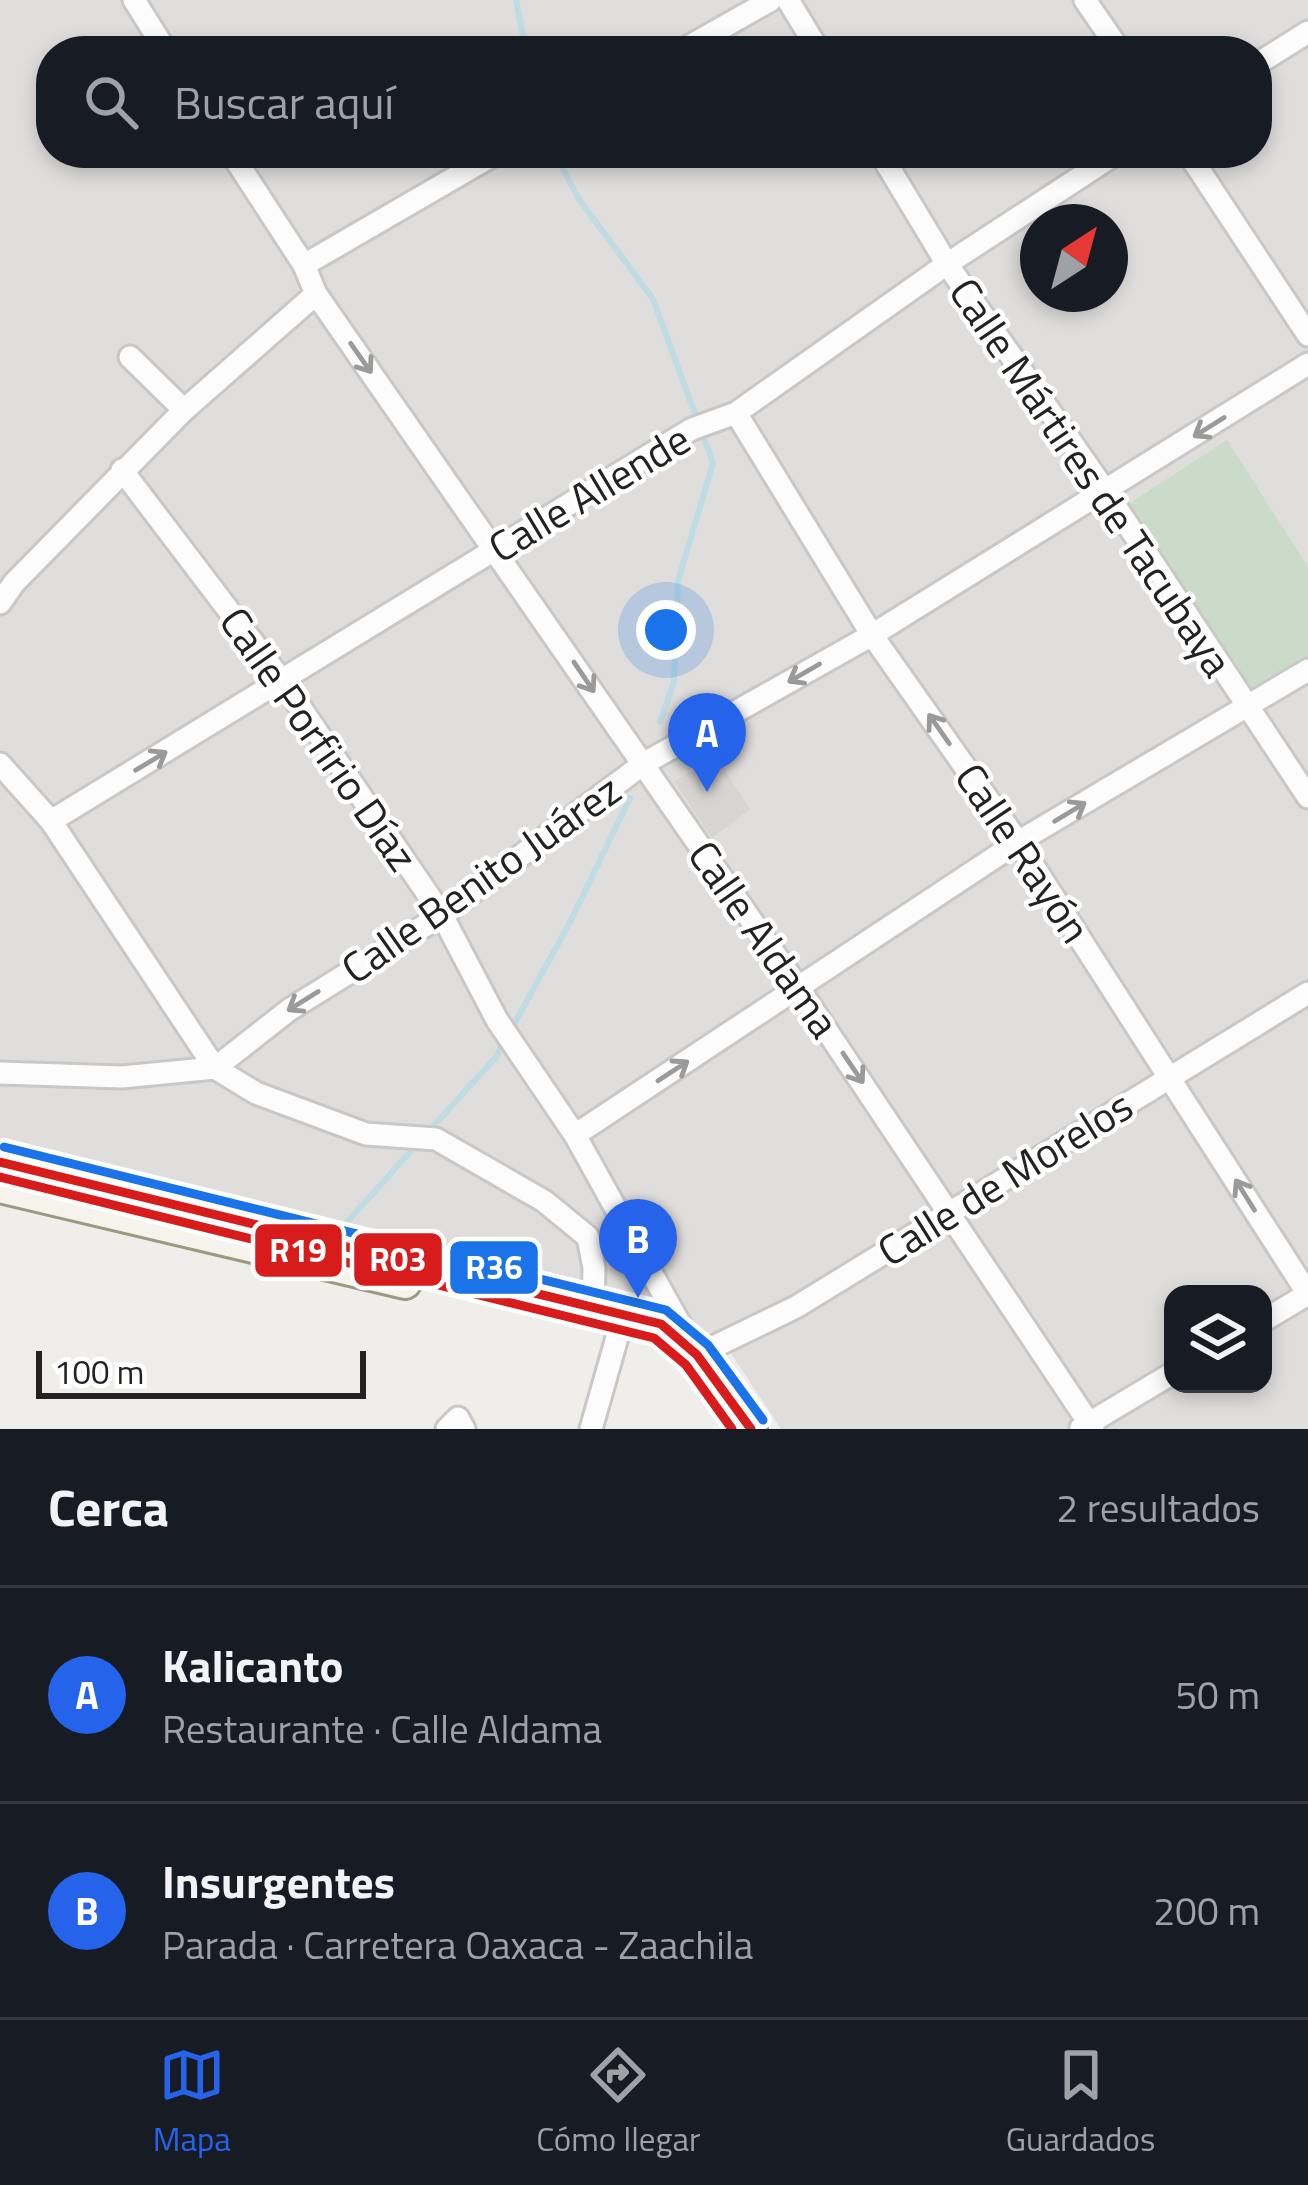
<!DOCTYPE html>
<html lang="es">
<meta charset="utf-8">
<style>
:root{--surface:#171b24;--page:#242831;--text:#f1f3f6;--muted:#9ea1a6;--line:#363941;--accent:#2563eb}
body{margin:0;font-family:"Titillium Web",sans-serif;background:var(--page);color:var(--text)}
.controls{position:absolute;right:36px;bottom:36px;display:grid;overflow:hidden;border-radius:24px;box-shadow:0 6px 18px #0003}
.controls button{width:108px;height:108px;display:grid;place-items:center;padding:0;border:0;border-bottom:3px solid var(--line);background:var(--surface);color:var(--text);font:60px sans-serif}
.compass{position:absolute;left:1020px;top:204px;width:108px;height:108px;border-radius:50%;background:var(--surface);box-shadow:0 6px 18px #0003;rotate:36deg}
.scale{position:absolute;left:36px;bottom:30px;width:330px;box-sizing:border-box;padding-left:12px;border:6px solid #222;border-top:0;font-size:33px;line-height:42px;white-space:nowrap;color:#222;-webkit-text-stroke:9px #fff;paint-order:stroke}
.you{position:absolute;left:666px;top:630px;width:42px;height:42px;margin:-30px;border:9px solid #fff;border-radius:50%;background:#1a73e8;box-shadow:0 0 0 18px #1a73e833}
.badge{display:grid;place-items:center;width:78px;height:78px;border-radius:50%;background:var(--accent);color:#fff;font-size:39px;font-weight:700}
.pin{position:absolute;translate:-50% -99px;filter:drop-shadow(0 3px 6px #0008)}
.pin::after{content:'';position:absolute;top:63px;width:42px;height:36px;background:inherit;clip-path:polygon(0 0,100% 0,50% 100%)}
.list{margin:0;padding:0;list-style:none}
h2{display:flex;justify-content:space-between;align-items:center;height:156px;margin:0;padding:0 48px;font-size:51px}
h2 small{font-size:39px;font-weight:400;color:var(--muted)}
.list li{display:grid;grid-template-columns:78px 1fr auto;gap:36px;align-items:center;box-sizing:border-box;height:216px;padding:0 48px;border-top:3px solid var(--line)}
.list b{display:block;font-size:45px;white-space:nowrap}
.list p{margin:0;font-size:39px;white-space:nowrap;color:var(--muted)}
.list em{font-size:39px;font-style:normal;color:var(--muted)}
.icon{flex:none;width:66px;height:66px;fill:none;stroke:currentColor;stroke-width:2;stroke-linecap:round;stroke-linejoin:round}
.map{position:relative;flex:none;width:1308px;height:1429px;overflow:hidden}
.search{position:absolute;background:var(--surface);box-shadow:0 6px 18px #0003;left:36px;right:36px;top:36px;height:132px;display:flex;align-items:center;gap:30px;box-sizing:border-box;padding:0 42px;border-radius:48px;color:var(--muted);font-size:45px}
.sheet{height:588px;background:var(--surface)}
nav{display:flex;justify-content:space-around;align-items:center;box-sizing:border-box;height:168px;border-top:3px solid var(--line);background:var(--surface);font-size:33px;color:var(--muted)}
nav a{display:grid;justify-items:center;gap:6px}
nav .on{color:var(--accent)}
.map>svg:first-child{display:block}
.residential{fill:#dfdedc;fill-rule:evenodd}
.cemetery{fill:#cadbca}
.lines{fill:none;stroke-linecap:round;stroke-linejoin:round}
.stream{stroke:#bfdbe3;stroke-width:6}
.building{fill:#d7d4d2}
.minor-casing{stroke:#c9c8c7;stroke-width:27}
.secondary-casing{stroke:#999a82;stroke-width:36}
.minor{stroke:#fdfcfc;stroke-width:21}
.secondary{stroke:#f4f4ed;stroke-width:30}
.bus-1-casing{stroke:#fff;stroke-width:18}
.bus-2-casing{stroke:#fff;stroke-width:18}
.bus-3-casing{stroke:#fff;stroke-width:18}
.bus-1{stroke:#d81b1b;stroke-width:9}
.bus-2{stroke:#d81b1b;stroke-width:9}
.bus-3{stroke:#1a73e8;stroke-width:9}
.oneway{stroke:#9a9a9a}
.labels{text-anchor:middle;stroke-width:9;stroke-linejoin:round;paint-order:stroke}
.street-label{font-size:42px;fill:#222;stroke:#fff}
.line-badge{stroke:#fff;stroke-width:4.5}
.badge-label{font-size:33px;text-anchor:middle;font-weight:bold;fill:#fff}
</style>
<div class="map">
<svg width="1308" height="1429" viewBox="0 0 1308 1429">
<rect width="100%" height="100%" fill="#f0eeeb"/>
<path class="residential" d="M 0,0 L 1308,0 L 1308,1429 L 781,1429 L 719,1335 L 0,1147 ZM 51,51 L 1257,51 L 1257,153 L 51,153 ZM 1038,222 L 1110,222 L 1110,294 L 1038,294 ZM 1173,1294 L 1263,1294 L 1263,1384 L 1173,1384 Z"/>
<path class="cemetery" d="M 1227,440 L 1308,567 L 1308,659 L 1247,697 L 1124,507 Z"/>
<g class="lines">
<g class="stream">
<path d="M 516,0 L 526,51"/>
<path d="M 555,153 L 578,198 L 653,299 L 713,463 L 678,581 L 674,682 L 660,722"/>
<path d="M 511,1030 L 570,922 L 630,798"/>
<path d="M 428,1132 L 496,1057 L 505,1041"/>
<path d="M 337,1233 L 419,1142"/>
</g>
</g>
<path class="building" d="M 717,758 L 750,809 L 712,838 L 674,781 Z"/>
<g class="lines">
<g class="minor-casing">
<g id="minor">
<path d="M 134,0 L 166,51"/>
<path d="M 788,0 L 819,51"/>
<path d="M 1085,0 L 1120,51"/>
<path d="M 681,51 L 771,0"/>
<path d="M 1257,64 L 1308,32"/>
<path d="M 231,153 L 304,265 L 316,294 L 799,989 L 1093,1429"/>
<path d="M 880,153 L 947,264 L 1106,492 L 1308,797"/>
<path d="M 1188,153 L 1308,335"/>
<path d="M 304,265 L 497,153"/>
<path d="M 130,357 L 184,410"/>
<path d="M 736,413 L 872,635 L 1018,842 L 1308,1294 L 1263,1321"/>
<path d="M 122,470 L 283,682 L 442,915 L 497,1020 L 575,1135 L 697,1355 L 796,1307 L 1308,993"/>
<path d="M 0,603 L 14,583 L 184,410 L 316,294"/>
<path d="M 0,764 L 51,821 L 215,1068 L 256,1093 L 366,1134 L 436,1139 L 544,1201 L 588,1237 L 594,1268 L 593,1308"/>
<path d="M 51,821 L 692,429 L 736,413 L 947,264 L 1117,153"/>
<path d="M 0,1073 L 122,1077 L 215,1068 L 289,1010 L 442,915 L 643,764 L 872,635 L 1308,364"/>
<path d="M 575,1135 L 1018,842 L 1308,670"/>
<path d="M 1081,1428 L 1173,1373"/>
<path d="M 447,1429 L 458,1418 L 464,1429"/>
<path d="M 591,1429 L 618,1334"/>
</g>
</g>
<g class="secondary-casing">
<g id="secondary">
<path d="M 0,1162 L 661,1324 L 697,1355 L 751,1429"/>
<path d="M 0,1187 L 405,1283"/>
</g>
</g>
<use href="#minor" class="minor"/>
<use href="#secondary" class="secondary"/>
<g class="bus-1-casing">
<path id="bus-1" d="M 0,1162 L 661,1324 L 697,1355 L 751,1429"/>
</g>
<g class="bus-2-casing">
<path id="bus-2" d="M 0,1177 L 654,1338 L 686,1365 L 732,1429"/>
</g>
<g class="bus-3-casing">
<path id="bus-3" d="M 4,1147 L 666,1310 L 708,1345 L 763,1420"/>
</g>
<use href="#bus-1" class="bus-1"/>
<use href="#bus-2" class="bus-2"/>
<use href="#bus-3" class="bus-3"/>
</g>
<defs><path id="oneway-shaft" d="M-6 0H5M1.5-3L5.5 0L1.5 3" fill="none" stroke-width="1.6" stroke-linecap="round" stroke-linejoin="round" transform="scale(3)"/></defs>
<g class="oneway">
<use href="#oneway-shaft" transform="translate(361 358) rotate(55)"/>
<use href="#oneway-shaft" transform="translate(1209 427) rotate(148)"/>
<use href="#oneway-shaft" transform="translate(804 673) rotate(150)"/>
<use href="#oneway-shaft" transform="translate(584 677) rotate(56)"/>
<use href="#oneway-shaft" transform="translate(939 729) rotate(-125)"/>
<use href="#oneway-shaft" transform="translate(151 761) rotate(-31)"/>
<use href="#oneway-shaft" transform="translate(1070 812) rotate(-31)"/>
<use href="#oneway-shaft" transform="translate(303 1001) rotate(148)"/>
<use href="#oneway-shaft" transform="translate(853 1068) rotate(56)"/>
<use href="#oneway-shaft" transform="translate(673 1071) rotate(-33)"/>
<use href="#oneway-shaft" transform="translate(1245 1195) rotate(-122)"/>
</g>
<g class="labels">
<g class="street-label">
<text transform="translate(1091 477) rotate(56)" y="15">Calle Mártires de Tacubaya</text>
<text transform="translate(589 493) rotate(-31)" y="15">Calle Allende</text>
<text transform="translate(319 739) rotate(55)" y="15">Calle Porfirio Díaz</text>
<text transform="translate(1023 853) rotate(56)" y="15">Calle Rayón</text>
<text transform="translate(481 879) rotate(-35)" y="15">Calle Benito Juárez</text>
<text transform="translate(764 939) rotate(55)" y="15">Calle Aldama</text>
<text transform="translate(1005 1178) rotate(-32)" y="15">Calle de Morelos</text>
</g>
</g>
<g class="line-badge">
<rect x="253" y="1222" width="91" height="57" rx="12" fill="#d81b1b"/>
<rect x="352" y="1231" width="92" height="57" rx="12" fill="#d81b1b"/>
<rect x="448" y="1239" width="92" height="57" rx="12" fill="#1a73e8"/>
</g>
<g class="badge-label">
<text x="298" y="1262">R19</text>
<text x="398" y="1271">R03</text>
<text x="494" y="1279">R36</text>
</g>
</svg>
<div class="controls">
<button><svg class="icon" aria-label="layers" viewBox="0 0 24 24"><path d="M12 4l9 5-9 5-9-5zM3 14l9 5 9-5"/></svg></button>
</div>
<svg class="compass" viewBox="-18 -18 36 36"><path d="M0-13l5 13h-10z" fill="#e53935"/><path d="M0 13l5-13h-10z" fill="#9ea1a6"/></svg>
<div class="scale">100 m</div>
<div class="you"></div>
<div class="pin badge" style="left:707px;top:792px">A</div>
<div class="pin badge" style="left:638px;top:1298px">B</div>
<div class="search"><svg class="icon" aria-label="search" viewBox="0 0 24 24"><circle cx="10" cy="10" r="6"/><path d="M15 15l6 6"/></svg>Buscar aquí</div>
</div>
<section class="sheet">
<h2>Cerca<small>2 resultados</small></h2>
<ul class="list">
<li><span class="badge">A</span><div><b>Kalicanto</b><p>Restaurante · Calle Aldama</p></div><em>50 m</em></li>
<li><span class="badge">B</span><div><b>Insurgentes</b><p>Parada · Carretera Oaxaca - Zaachila</p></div><em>200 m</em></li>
</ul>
</section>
<nav>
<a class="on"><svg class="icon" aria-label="map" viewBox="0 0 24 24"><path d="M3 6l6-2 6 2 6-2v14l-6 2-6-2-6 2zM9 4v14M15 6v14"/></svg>Mapa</a>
<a><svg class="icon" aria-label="directions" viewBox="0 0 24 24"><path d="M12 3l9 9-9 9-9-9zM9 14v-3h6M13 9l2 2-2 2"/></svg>Cómo llegar</a>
<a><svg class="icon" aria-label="saved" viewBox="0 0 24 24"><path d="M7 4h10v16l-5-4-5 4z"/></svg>Guardados</a>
</nav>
